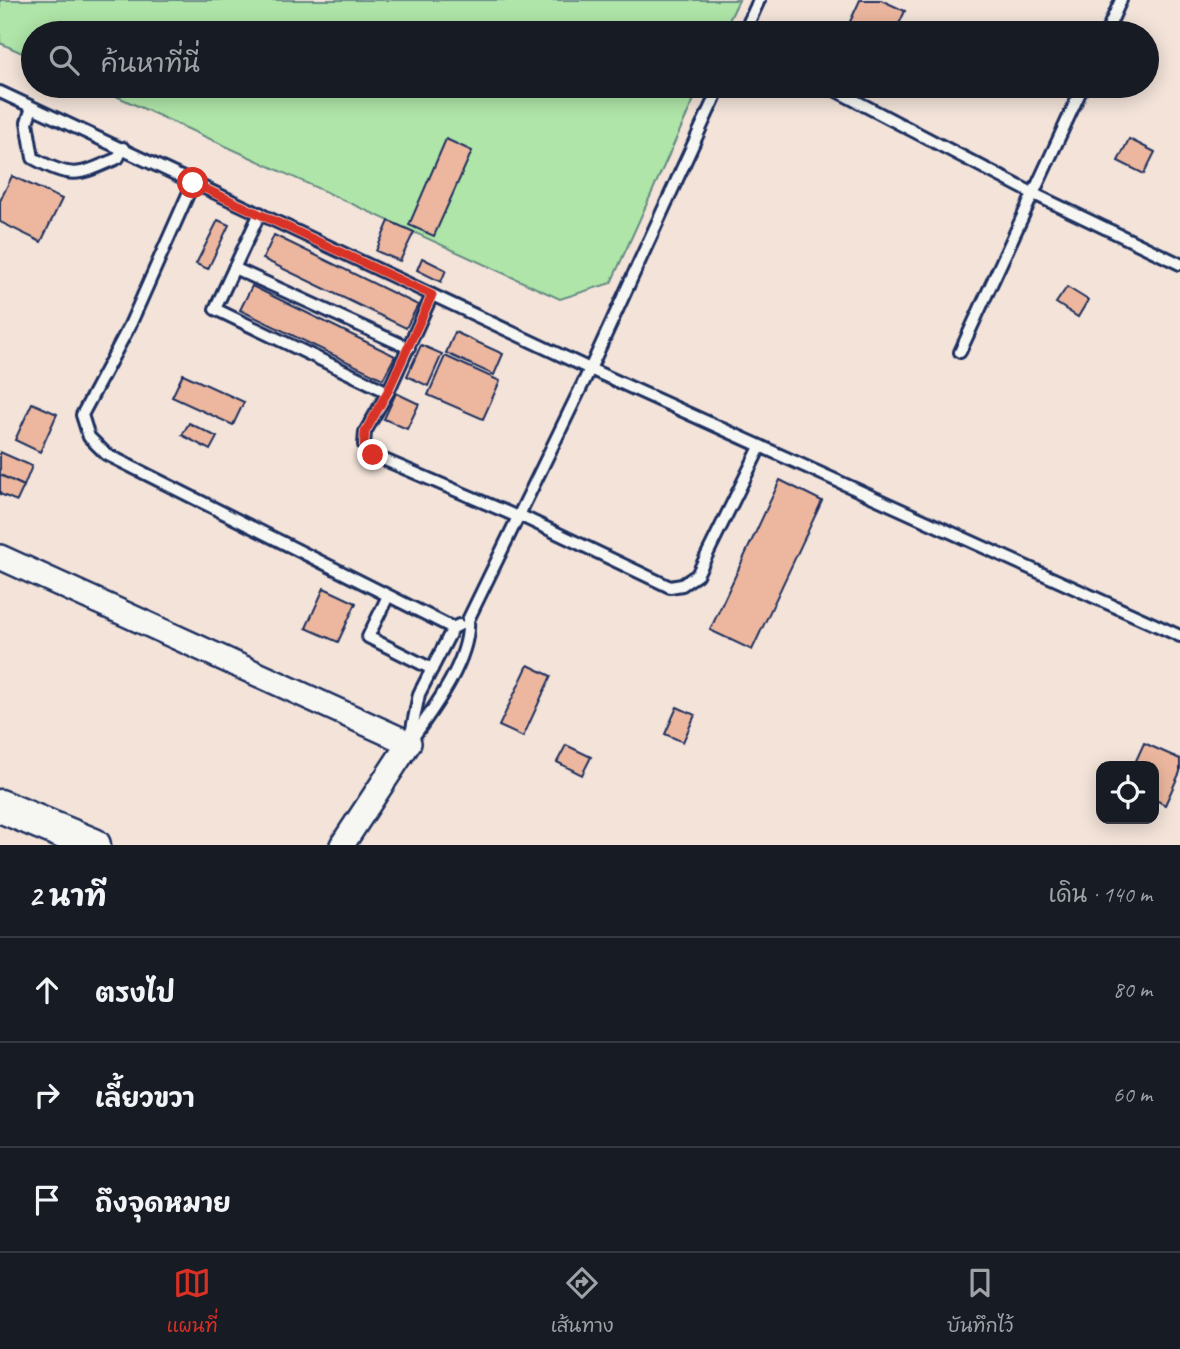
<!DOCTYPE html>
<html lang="th">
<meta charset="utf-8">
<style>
:root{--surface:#171b24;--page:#242831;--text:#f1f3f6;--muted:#9ea1a6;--line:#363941;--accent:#d93025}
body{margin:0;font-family:Caveat,"Playpen Sans Thai",sans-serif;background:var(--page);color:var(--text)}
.controls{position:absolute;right:21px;bottom:21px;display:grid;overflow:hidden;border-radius:14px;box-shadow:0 4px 18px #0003}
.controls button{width:63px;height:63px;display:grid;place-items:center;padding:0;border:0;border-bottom:2px solid var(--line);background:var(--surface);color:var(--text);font:35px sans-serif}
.stop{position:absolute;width:21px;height:21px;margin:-16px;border:5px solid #d93025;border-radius:50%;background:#fff}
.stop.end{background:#d93025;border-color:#fff;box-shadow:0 2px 7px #0008}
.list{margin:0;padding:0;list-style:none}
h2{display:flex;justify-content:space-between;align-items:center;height:91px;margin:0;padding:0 28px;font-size:30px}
h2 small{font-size:23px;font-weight:400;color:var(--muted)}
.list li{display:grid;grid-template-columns:46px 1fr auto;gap:21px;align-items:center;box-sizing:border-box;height:105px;padding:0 28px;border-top:2px solid var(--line)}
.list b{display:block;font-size:26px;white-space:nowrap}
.list em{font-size:23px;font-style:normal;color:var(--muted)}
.icon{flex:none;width:38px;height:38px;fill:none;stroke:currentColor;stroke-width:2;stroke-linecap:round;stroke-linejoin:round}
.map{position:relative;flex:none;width:1180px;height:845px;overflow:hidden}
.search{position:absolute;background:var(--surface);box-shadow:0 4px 18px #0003;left:21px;right:21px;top:21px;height:77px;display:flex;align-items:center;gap:18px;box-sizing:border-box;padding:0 24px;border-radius:38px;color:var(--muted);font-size:26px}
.sheet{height:406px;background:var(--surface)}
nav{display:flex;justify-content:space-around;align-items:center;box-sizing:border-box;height:98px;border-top:2px solid var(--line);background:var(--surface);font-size:19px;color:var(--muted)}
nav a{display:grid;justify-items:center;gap:4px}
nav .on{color:var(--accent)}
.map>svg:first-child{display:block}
.green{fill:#afe5a8;stroke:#658a83;stroke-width:2}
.building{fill:#ecb79e;stroke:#1b2f5e;stroke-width:2}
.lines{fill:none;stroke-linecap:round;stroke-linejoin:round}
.service-casing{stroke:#1b2f5e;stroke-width:16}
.minor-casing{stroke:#1b2f5e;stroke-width:28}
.secondary-casing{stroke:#1b2f5e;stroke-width:37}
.service{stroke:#f6f6f2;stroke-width:10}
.minor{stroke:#f6f6f2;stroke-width:23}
.secondary{stroke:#f6f6f2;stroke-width:32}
.route{stroke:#d93025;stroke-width:9}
</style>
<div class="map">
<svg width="1180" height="845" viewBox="0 0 1180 845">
<rect width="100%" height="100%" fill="#f3e3d9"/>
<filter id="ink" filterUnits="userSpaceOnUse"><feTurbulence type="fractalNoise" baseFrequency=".0143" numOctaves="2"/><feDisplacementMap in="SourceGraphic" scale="14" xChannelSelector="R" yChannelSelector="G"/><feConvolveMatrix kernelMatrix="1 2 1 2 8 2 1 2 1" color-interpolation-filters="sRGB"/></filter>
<g filter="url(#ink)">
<g class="green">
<path d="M 0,0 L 739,0 L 723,33 L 33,33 L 33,58 L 0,43 Z"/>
<path d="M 94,86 L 700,86 L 611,283 L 560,299 Z"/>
</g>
<g class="building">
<path d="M 860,0 L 881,0 L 905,11 L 895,33 L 865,33 L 848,26 Z"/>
<path d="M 446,139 L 472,151 L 434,236 L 409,225 Z"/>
<path d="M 1129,139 L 1155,152 L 1144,174 L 1118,161 Z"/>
<path d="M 12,176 L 62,199 L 41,242 L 0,222 L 0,201 Z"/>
<path d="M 218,220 L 229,225 L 208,269 L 196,264 Z"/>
<path d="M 389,221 L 414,232 L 400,261 L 376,251 Z"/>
<path d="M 274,235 L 418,305 L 406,328 L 263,259 Z"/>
<path d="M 422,258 L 446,270 L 441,282 L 417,270 Z"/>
<path d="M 252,286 L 395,356 L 383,379 L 240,310 Z"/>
<path d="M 1067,287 L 1088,300 L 1078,317 L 1056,303 Z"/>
<path d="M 455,332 L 503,354 L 494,375 L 446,353 Z"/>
<path d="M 421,345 L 442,354 L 428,386 L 407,376 Z"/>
<path d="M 445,356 L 500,381 L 483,419 L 428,395 Z"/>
<path d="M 183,374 L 244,402 L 233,425 L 172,397 Z"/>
<path d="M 396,393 L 419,404 L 407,429 L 384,419 Z"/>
<path d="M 32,403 L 57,414 L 40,452 L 15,440 Z"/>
<path d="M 189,423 L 217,437 L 210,450 L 182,435 Z"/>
<path d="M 0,452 L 32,466 L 24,486 L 0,475 Z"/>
<path d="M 0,475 L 24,486 L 17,501 L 0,494 Z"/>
<path d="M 780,480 L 822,501 L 752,650 L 710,630 Z"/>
<path d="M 324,588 L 356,603 L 338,642 L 306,628 Z"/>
<path d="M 528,665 L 551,676 L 523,737 L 499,726 Z"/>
<path d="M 677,707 L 695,715 L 683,742 L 665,734 Z"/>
<path d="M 1144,743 L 1180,759 L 1180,772 L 1165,805 L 1154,799 L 1154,766 L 1134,765 Z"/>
<path d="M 566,745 L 591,757 L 582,775 L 557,762 Z"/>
</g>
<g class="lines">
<g class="service-casing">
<g id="service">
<path d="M 744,33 L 759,0"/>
<path d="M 1106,33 L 1121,0"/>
<path d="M 827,86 L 1034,194 L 1180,264"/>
<path d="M 0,92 L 590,369 L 1180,636"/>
<path d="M 32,108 L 27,122 L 33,158 C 73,180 79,175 118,158 L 123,148"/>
<path d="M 193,183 L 130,325 L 82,415 L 89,437 L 106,454 L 453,628"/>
<path d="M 260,213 L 215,309 L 388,392"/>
<path d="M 234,268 L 409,348"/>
<path d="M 432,295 L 388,392 L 365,432 L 364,445 L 373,455 L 518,517"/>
<path d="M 960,352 L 1083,86"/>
<path d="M 519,515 L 670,587 L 682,585 L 697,575 L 760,447"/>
<path d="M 388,596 L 368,637 L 432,669"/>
<path d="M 410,739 L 419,694 L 453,628 L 459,625"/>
<path d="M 409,743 C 432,711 471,660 468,620 L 590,369 L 720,86"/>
</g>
</g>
<g class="minor-casing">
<path id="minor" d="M 0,557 L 409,743 L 342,845"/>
</g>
<g class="secondary-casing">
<path id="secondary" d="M 0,806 L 94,845"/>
</g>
<use href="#service" class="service"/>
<use href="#minor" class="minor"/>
<use href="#secondary" class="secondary"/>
</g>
</g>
<g class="lines" filter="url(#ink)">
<path class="route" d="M 193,183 L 432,295 L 388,391 L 365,432 L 364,445 L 373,455"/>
</g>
</svg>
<div class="controls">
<button><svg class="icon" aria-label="locate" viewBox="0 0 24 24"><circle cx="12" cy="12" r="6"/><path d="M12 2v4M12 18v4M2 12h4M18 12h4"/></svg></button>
</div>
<div class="stop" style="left:193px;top:183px"></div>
<div class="stop end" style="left:373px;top:455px"></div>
<div class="search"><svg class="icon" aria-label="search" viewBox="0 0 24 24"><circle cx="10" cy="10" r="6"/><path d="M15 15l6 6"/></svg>ค้นหาที่นี่</div>
</div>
<section class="sheet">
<h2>2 นาที<small>เดิน · 140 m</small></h2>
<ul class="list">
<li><svg class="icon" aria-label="ahead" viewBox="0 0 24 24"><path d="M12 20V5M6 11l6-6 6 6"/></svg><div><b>ตรงไป</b></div><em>80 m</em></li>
<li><svg class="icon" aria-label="right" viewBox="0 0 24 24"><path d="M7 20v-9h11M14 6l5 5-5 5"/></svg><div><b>เลี้ยวขวา</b></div><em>60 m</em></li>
<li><svg class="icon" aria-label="arrive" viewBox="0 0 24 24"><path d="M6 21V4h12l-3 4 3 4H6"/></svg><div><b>ถึงจุดหมาย</b></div></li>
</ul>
</section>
<nav>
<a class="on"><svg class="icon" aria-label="map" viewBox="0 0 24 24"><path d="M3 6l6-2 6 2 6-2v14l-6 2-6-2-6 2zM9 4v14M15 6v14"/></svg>แผนที่</a>
<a><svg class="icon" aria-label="directions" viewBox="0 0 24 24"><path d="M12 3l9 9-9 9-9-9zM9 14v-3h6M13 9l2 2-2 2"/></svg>เส้นทาง</a>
<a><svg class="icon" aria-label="saved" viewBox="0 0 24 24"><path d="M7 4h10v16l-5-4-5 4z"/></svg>บันทึกไว้</a>
</nav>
